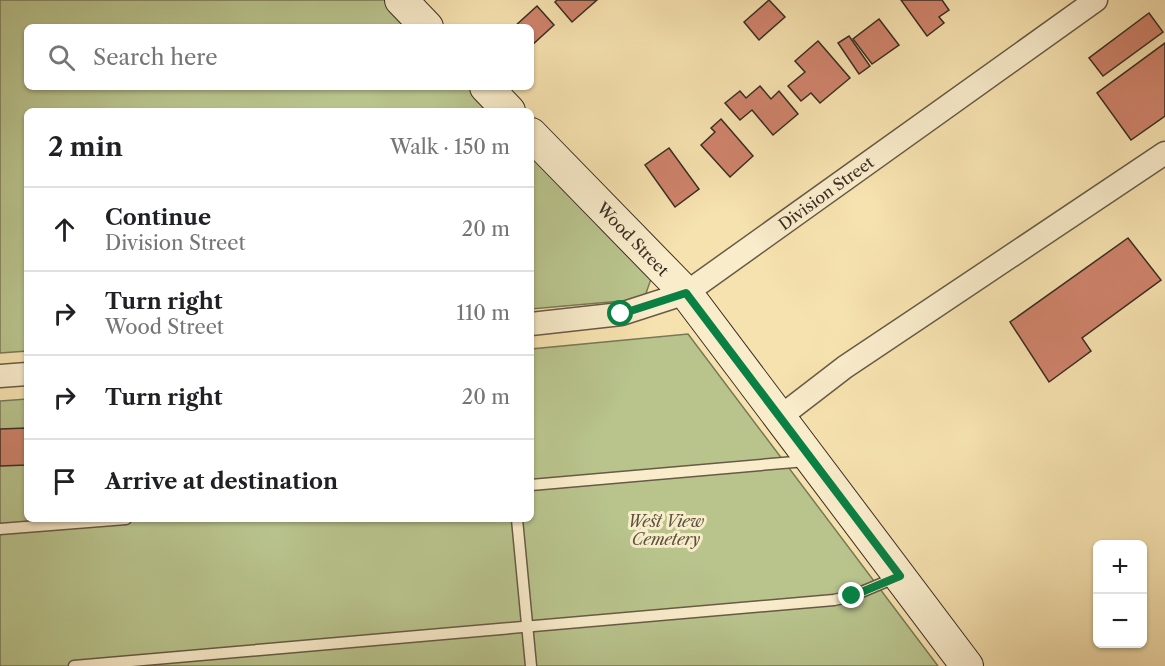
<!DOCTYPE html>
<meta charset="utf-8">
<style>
:root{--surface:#fff;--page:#f6f6f6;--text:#202124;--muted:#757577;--line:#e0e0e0}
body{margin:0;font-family:"Libre Caslon Text",serif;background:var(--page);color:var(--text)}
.controls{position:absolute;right:18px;bottom:18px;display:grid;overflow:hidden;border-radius:9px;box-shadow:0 2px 4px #0004}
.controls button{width:54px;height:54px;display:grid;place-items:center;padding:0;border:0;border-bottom:2px solid var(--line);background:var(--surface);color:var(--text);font:30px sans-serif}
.stop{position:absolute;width:18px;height:18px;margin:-14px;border:4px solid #0b8043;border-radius:50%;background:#fff}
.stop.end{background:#0b8043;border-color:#fff;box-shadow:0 2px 6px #0008}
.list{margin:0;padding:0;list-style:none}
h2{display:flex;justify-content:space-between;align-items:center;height:78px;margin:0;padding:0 24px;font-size:26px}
h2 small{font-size:20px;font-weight:400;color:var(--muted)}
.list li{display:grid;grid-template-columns:39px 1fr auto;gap:18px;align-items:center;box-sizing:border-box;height:84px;padding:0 24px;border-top:2px solid var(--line)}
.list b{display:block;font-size:22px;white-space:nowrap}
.list p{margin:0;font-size:20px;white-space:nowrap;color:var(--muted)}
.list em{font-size:20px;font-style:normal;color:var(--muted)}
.icon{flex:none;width:33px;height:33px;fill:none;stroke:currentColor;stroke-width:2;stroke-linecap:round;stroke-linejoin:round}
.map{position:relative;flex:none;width:1165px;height:666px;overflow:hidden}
.search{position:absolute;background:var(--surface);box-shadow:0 2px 4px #0004;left:24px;top:24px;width:510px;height:66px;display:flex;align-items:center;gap:15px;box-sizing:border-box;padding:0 21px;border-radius:9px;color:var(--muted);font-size:22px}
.panel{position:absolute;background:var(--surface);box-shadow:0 2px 4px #0004;left:24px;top:108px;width:510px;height:414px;border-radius:9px}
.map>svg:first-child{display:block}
.green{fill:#b9c48d;stroke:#787858;stroke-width:1.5}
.building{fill:#cf836b;stroke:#382d22;stroke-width:1.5}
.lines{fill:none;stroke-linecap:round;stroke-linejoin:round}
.lane-casing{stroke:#685a45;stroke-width:13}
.street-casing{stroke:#685a45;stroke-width:25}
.secondary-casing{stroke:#382d22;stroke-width:34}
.lane{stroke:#f9eccb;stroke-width:10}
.street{stroke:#f9eccb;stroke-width:22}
.secondary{stroke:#f9eccb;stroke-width:32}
.route{stroke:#0b8043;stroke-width:8}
.labels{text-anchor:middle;stroke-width:6;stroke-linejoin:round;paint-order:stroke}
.street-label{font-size:16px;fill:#382d22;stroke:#f9eccb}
.park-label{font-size:16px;font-style:italic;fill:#58533d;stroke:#f9eccb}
</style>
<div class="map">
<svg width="1165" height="666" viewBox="0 0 1165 666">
<rect width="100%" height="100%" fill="#f6e2af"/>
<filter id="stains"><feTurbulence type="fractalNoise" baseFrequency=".00333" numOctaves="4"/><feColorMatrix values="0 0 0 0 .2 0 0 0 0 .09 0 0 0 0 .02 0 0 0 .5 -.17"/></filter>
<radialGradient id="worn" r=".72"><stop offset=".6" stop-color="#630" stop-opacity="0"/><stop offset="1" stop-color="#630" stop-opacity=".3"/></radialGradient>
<g class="green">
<path d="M 0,0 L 385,0 L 411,27 L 27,27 L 27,87 L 468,87 L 491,111 L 27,111 L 27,351 L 0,353 Z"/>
<path d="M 531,153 L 651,279 L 644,299 L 531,309 Z"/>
<path d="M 688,334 L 938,666 L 0,666 L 0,401 L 27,399 L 27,519 L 531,519 L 531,349 Z"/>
</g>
<g class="building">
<path d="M 557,0 L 597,0 L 572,22 L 555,2 Z"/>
<path d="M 769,0 L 785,17 L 759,40 L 744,22 Z"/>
<path d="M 901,0 L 942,0 L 949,10 L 939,17 L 944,23 L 927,36 Z"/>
<path d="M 537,6 L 554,25 L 531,46 L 531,27 L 514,27 Z"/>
<path d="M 1149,13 L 1163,32 L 1103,76 L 1089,58 Z"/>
<path d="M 879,19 L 899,45 L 872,64 L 853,39 Z"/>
<path d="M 849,36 L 870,66 L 859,74 L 838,43 Z"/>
<path d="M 818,41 L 850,78 L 820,103 L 811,93 L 801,101 L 788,86 L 805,72 L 795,61 Z"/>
<path d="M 1165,43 L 1165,116 L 1131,140 L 1097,93 Z"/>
<path d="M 760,86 L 771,99 L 779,91 L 798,114 L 773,135 L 752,110 L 740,120 L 725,103 L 740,91 L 746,98 Z"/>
<path d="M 721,119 L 753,156 L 730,177 L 701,145 L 715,132 L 711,128 Z"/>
<path d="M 669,148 L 699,189 L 675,207 L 645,165 Z"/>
<path d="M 1128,238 L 1161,280 L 1082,338 L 1091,351 L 1049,382 L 1010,322 Z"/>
<path d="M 27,428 L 27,465 L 0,466 L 0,429 Z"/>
</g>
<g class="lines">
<g class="lane-casing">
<g id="lane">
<path d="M 531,485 L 806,461"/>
<path d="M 517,519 L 531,666"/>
<path d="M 0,529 L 126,519"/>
<path d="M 74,666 L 834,600 L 852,596 L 897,577"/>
</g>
</g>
<g class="street-casing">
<g id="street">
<path d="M 531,324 L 621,314 L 686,293 L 1096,0"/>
<path d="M 0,376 L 27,374"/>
<path d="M 780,417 L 845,367 L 1165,153"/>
</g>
</g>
<g class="secondary-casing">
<g id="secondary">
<path d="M 401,0 L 427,27"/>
<path d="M 486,87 L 509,111"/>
<path d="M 531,134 L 686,293 L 967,666"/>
</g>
</g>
<use href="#lane" class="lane"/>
<use href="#street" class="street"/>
<use href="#secondary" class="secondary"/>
</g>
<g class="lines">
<path class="route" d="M 621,314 L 686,293 L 900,576 L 852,596"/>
</g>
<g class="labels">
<g class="street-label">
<text transform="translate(826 193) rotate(-36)" y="6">Division Street</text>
<text transform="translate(633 239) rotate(46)" y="6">Wood Street</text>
</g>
<g class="park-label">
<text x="666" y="527">West View<tspan x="666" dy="18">Cemetery</tspan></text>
</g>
</g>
<rect width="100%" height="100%" filter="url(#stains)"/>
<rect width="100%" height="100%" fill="url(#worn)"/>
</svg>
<div class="controls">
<button>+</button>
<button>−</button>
</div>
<div class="stop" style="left:621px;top:314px"></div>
<div class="stop end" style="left:852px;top:596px"></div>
<div class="search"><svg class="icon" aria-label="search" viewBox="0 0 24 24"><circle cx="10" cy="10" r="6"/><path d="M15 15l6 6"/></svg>Search here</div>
<section class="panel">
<h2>2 min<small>Walk · 150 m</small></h2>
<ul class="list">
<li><svg class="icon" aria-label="ahead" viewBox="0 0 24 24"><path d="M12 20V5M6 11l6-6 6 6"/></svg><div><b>Continue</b><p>Division Street</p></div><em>20 m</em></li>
<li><svg class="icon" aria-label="right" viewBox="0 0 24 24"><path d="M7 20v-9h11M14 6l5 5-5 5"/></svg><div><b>Turn right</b><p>Wood Street</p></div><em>110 m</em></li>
<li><svg class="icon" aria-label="right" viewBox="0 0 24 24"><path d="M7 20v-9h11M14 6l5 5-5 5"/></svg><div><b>Turn right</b></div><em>20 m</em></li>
<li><svg class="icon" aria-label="arrive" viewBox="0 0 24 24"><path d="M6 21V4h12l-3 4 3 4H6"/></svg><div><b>Arrive at destination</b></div></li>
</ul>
</section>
</div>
